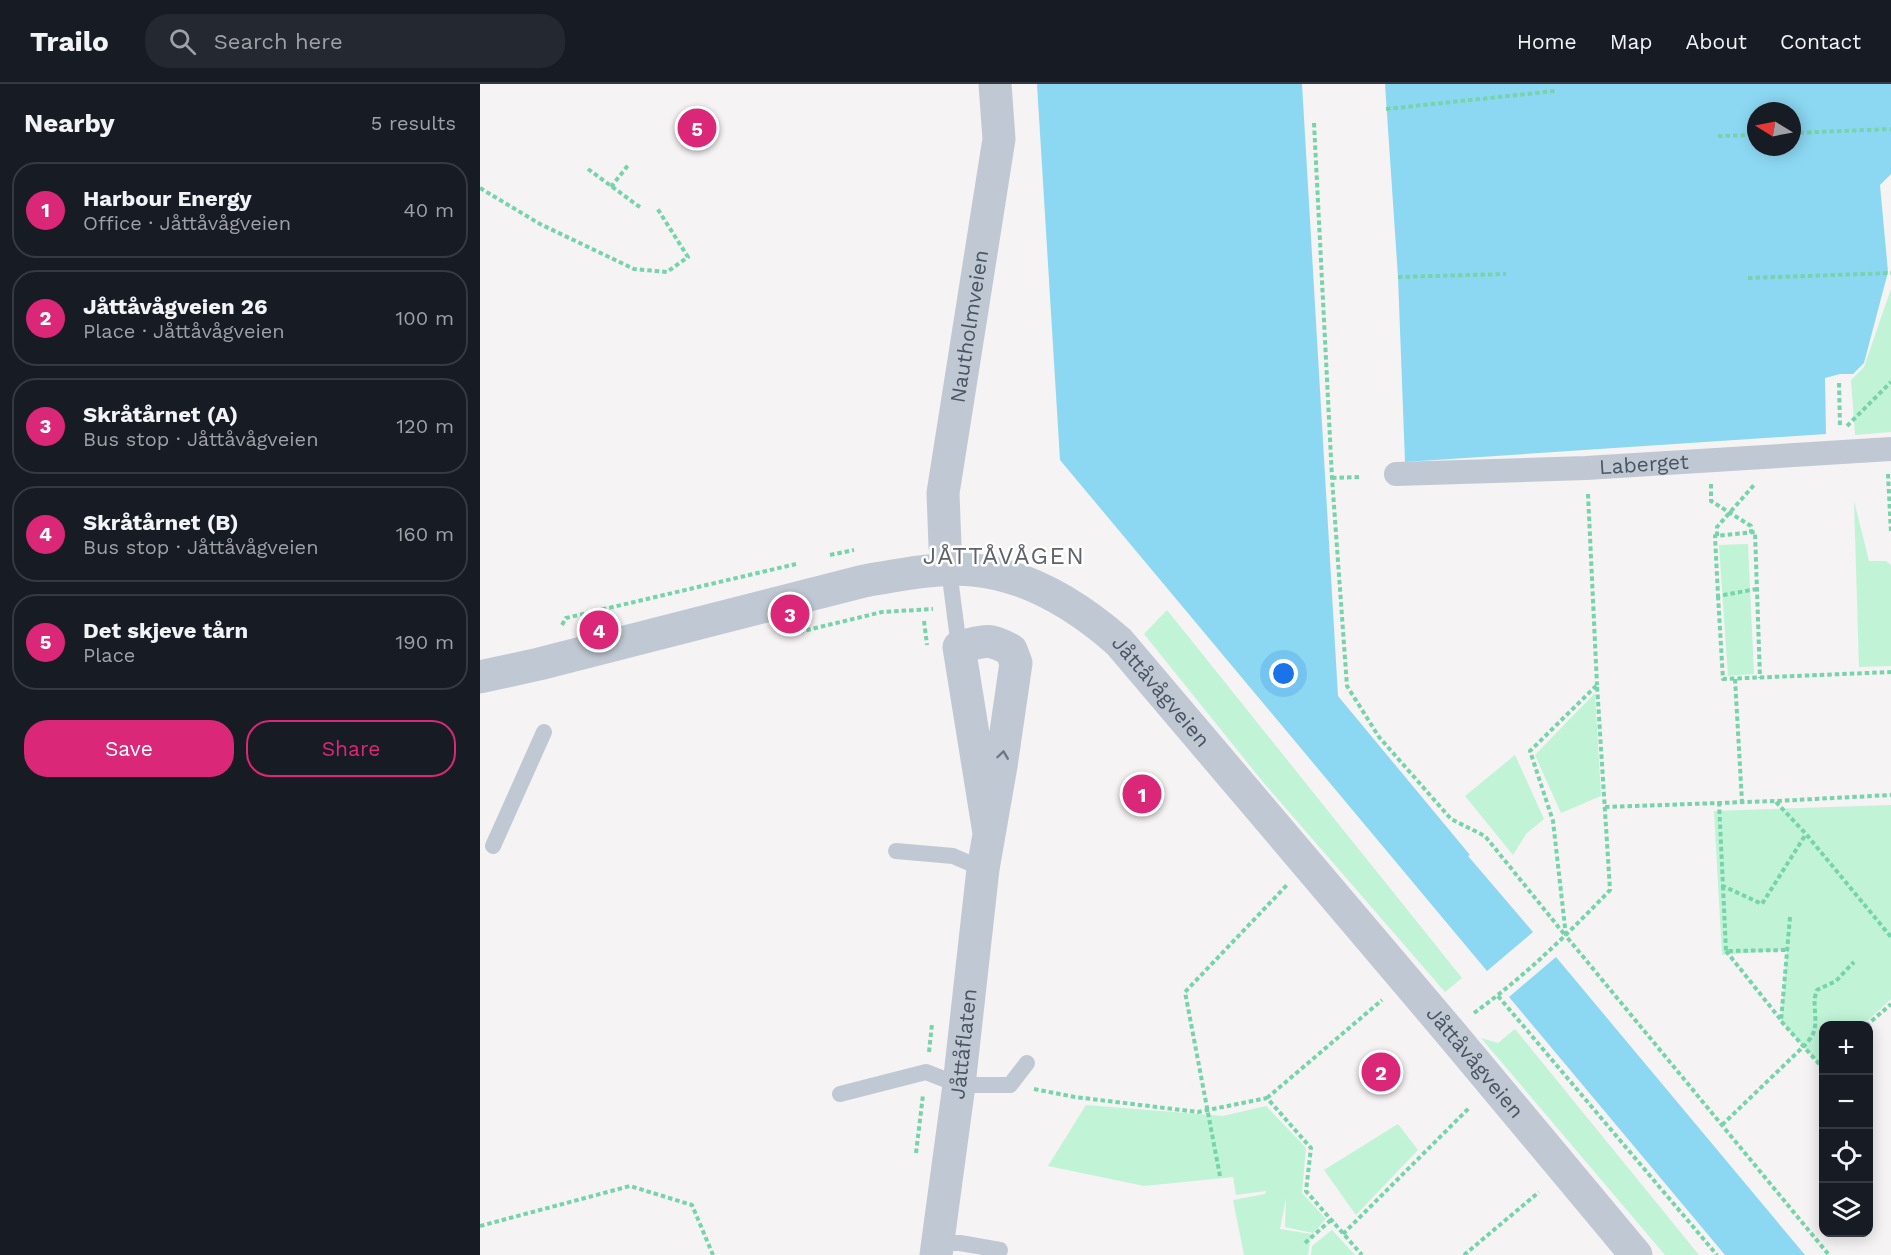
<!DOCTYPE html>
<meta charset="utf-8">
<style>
:root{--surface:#171b24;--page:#242831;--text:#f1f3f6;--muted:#9ea1a6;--line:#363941;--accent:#db2777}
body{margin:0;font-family:"Work Sans",sans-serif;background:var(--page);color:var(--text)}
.controls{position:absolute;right:18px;bottom:18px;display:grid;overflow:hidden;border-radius:12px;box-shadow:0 3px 15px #0003}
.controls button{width:54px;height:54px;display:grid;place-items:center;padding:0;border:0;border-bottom:2px solid var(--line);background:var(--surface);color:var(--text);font:30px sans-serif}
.compass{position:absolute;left:1267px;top:18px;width:54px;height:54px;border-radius:50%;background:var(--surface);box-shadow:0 3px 15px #0003;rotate:280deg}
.you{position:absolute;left:804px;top:590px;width:21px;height:21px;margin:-15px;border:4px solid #fff;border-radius:50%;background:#1a73e8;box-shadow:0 0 0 9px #1a73e833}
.badge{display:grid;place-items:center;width:39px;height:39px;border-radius:50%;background:var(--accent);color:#fff;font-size:20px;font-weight:700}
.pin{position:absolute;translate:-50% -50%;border:3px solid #fff;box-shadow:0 2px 6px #0006}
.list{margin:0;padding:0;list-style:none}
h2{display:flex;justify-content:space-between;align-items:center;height:78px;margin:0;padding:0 24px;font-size:26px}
h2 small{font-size:20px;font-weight:400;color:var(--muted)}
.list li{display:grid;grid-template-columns:39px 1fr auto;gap:18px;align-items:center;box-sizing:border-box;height:96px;margin:0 12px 12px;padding:0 12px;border:2px solid var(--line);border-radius:24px}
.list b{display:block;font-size:22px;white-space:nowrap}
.list p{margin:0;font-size:20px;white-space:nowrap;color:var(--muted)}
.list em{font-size:20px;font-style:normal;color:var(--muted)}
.actions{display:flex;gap:12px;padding:18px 24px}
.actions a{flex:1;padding:14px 0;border:2px solid var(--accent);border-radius:24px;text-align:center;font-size:21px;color:var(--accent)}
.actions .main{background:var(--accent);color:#fff}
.icon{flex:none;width:33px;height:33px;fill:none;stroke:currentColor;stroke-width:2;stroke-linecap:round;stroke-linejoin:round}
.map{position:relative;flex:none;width:1411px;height:1171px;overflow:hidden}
header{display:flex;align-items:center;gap:36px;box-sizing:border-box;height:84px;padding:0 30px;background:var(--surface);border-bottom:2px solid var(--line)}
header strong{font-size:28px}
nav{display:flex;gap:33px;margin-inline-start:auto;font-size:21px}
.search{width:420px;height:54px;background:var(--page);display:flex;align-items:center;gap:15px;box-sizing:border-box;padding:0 21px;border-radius:24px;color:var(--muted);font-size:22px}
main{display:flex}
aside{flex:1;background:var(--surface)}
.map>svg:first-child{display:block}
.green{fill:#c1f3d7}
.water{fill:#8cd8f2;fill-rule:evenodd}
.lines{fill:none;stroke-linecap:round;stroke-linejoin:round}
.path{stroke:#76d4ab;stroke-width:4;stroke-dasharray:4.5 3;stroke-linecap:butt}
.service{stroke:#c0c9d3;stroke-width:16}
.pedestrian{stroke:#c0c9d3;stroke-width:24}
.minor{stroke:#c0c9d3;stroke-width:33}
.tertiary{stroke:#c0c9d3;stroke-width:33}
.oneway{stroke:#6d7884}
.labels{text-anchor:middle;stroke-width:5;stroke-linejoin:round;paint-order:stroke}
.street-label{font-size:21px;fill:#495562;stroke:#fff}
.quarter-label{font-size:24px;letter-spacing:1.5px;fill:#5f6268;stroke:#fff}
</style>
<header>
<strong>Trailo</strong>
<div class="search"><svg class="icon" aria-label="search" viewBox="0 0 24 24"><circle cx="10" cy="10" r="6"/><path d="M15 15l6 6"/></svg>Search here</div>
<nav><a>Home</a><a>Map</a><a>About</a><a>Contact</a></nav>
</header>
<main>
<aside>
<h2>Nearby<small>5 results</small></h2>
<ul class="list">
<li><span class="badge">1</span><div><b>Harbour Energy</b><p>Office · Jåttåvågveien</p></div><em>40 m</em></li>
<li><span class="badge">2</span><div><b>Jåttåvågveien 26</b><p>Place · Jåttåvågveien</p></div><em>100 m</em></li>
<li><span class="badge">3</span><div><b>Skråtårnet (A)</b><p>Bus stop · Jåttåvågveien</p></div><em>120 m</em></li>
<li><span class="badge">4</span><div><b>Skråtårnet (B)</b><p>Bus stop · Jåttåvågveien</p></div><em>160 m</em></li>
<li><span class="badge">5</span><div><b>Det skjeve tårn</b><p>Place</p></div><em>190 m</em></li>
</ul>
<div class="actions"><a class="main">Save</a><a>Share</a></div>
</aside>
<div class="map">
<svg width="1411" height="1171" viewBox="0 0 1411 1171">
<rect width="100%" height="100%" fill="#f5f3f3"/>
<g class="green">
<path d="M 1411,205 L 1411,348 L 1375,351 L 1371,296 L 1384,283 Z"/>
<path d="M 1374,417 L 1389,477 L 1406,477 L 1411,481 L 1411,582 L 1379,583 Z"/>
<path d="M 1268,460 L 1274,590 L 1248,592 L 1239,461 Z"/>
<path d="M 687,526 L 982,894 L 965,908 L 783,698 L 664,550 Z"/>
<path d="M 1115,609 L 1121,712 L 1081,729 L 1055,671 Z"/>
<path d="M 1035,671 L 1064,735 L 1046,750 L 1033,771 L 985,712 Z"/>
<path d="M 1411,721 L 1411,915 L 1383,941 L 1344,942 L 1343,979 L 1341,982 L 1301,937 L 1307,866 L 1242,871 L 1234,727 Z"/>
<path d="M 1035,945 L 1219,1171 L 1185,1171 L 1001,954 L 1018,959 Z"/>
<path d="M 606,1021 L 743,1032 L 786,1022 L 826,1064 L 822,1109 L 846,1135 L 833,1149 L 805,1143 L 806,1114 L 800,1145 L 831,1150 L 828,1171 L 764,1171 L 753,1116 L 785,1110 L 786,1107 L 756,1111 L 753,1093 L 664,1102 L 568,1082 Z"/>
<path d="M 918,1040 L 938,1066 L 876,1131 L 844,1086 Z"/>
<path d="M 852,1146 L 875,1171 L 831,1171 L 832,1162 Z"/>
</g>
<g class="water">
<path d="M 557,0 L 822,0 L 858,612 L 990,771 L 988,772 L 1053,848 L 1007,887 L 580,376 Z"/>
<path d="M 905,0 L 1411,0 L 1411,90 L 1400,101 L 1408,188 L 1384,279 L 1373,290 L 1360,290 L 1345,294 L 1346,350 L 925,378 L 918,193 ZM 1276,27 L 1312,27 L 1312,63 L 1276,63 Z"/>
<path d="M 1076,873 L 1325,1171 L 1245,1171 L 1029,913 Z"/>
</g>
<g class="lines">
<g class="path">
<path d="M 906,25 L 1075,7"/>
<path d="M 834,39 L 852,394 L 867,602 L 899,653 L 971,735 L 1005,752 L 1085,851"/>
<path d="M 1312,49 L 1411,45"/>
<path d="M 1238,52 L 1276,51"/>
<path d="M 108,85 L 161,124"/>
<path d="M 131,103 L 149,80"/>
<path d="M 0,104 L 60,140 L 154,185 L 187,188 L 208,173 L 177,124"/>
<path d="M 918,193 L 1026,190"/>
<path d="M 1268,194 L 1411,189"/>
<path d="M 1359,299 L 1360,342"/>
<path d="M 1367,342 L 1411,298"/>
<path d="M 1408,390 L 1411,449"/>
<path d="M 852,394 L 879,393"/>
<path d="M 1231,400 L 1231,417 L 1271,442 L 1271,449"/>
<path d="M 1108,410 L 1117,601"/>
<path d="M 1237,452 L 1237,443 L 1274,401"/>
<path d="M 350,471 L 374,466"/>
<path d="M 1277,505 L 1238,512 L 1235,452 L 1275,448 L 1280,594"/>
<path d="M 1238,512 L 1243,595 L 1411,588"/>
<path d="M 444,537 L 447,561"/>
<path d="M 82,541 L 86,534 L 316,480"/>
<path d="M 319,548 L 402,528 L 453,525"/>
<path d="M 1255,595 L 1262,718"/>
<path d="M 1239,718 L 1243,802 L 1282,820 L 1326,750"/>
<path d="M 1296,718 L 1326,750 L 1411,853"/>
<path d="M 1125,723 L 1296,717 L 1411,711"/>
<path d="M 1243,802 L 1246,867 L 1307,866"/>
<path d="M 1310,833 L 1301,937 L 1341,982 L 1344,979"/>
<path d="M 1246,867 L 1301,936"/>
<path d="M 1018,912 L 1237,1171"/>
<path d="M 994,929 C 1044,893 1088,850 1130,806 L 1117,601 L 1050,667 L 1073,737 L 1086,852 L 1349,1171"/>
<path d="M 1386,942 L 1411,920"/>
<path d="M 449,968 L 452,940"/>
<path d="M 554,1005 L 595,1013 L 718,1028 L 787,1014 L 831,1064 L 826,1107 L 882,1171"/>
<path d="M 787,1014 L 902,916"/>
<path d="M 1242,1041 L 1324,962 C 1327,959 1331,954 1333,950 C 1339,935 1331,920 1337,906 L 1356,897 L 1374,878"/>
<path d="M 436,1069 L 443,1011"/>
<path d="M 740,1092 L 705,908 L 807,801"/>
<path d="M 0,1142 L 150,1102 L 212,1121 L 233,1171"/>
<path d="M 863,1150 L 989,1024"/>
<path d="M 825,1159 L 851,1136"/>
<path d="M 984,1171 L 1059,1108"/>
</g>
<g class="service">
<path d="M 469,486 L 479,563"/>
<path d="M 13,762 L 64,648"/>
<path d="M 416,767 L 473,772 L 503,785"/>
<path d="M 360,1010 L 446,988 L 479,1001 L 530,1001 L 547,979"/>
<path d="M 458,1159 L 480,1159 L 520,1166"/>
</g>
<path class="pedestrian" id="s1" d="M 916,390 L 1106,384 L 1411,365"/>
<g class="minor">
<path id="s2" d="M 469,486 L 465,462 L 463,409 L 519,55 L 515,0"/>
<path id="s3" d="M 456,1171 L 479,1001 L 503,785 L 521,682 L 536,579 L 531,566 C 507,553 505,557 479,563 L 509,749"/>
</g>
<path class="tertiary" id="s4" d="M 0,593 L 59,580 L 384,497 C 420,491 457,483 493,486 C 549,491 598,522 639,558 L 969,947 L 1156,1171"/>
</g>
<defs><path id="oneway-chevron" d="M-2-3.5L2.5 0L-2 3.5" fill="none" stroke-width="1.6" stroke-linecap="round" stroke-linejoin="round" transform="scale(1.5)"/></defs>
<use class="oneway" href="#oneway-chevron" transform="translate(523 671) rotate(-82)"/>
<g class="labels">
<g class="street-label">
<text dy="7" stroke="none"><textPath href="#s2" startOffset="246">Nautholmveien</textPath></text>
<text dy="7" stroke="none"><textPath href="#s1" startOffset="248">Laberget</textPath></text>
<text dy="7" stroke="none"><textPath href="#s4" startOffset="736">Jåttåvågveien</textPath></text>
<text dy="7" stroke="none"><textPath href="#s3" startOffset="213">Jåttåflaten</textPath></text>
<text dy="7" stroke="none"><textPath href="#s4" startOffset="1222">Jåttåvågveien</textPath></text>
</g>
<g class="quarter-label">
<text x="524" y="480">JÅTTÅVÅGEN</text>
</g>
</g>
</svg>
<div class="controls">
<button>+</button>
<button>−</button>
<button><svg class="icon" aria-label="locate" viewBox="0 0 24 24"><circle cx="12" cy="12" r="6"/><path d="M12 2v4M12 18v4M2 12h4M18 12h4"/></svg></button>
<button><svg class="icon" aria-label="layers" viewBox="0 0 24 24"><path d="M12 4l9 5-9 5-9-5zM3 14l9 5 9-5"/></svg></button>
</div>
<svg class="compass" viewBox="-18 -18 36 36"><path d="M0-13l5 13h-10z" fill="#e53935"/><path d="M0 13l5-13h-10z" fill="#9ea1a6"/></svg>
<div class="you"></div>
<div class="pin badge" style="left:662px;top:710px">1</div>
<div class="pin badge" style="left:901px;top:988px">2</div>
<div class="pin badge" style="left:310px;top:530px">3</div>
<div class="pin badge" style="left:119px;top:546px">4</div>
<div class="pin badge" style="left:217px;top:44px">5</div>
</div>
</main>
